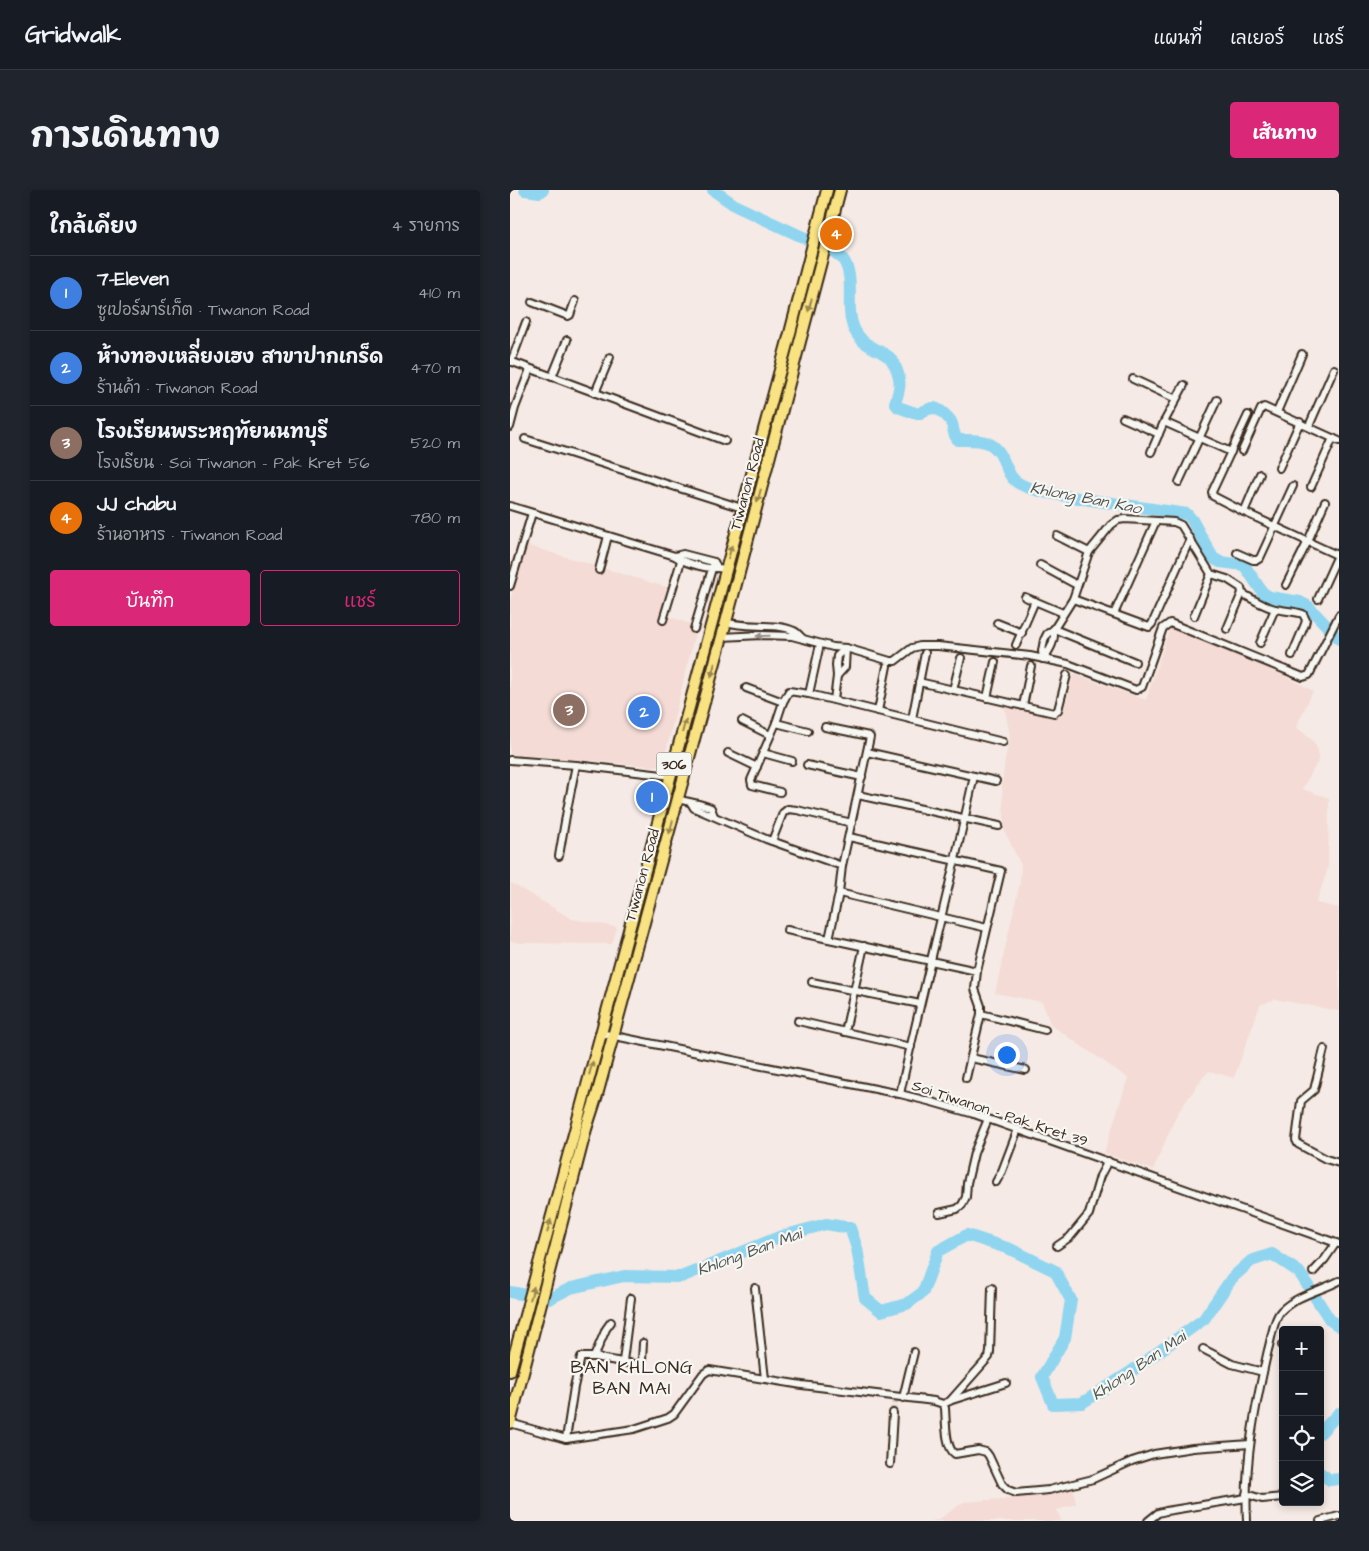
<!DOCTYPE html>
<html lang="th">
<meta charset="utf-8">
<style>
:root{--surface:#171b24;--page:#20242c;--text:#f1f3f6;--muted:#9ea1a6;--line:#363941;--accent:#db2777}
body{margin:0;font-family:"Architects Daughter","Playpen Sans Thai",sans-serif;background:var(--page);color:var(--text)}
.controls{position:absolute;right:15px;bottom:15px;display:grid;overflow:hidden;border-radius:5px;box-shadow:0 2px 8px #0003}
.controls button{width:45px;height:45px;display:grid;place-items:center;padding:0;border:0;border-bottom:1px solid var(--line);background:var(--surface);color:var(--text);font:25px sans-serif}
.you{position:absolute;left:496px;top:864px;width:18px;height:18px;margin:-12px;border:4px solid #fff;border-radius:50%;background:#1a73e8;box-shadow:0 0 0 8px #1a73e833}
.badge{display:grid;place-items:center;width:32px;height:32px;border-radius:50%;background:var(--accent);color:#fff;font-size:16px;font-weight:700}
.pin{position:absolute;translate:-50% -50%;border:2px solid #fff;box-shadow:0 1px 5px #0006}
.list{margin:0;padding:0;list-style:none}
h2{display:flex;justify-content:space-between;align-items:center;height:65px;margin:0;padding:0 20px;font-size:21px}
h2 small{font-size:16px;font-weight:400;color:var(--muted)}
.list li{display:grid;grid-template-columns:32px 1fr auto;gap:15px;align-items:center;box-sizing:border-box;height:75px;padding:0 20px;border-top:1px solid var(--line)}
.list b{display:block;font-size:19px;white-space:nowrap}
.list p{margin:0;font-size:16px;white-space:nowrap;color:var(--muted)}
.list em{font-size:16px;font-style:normal;color:var(--muted)}
.actions{display:flex;gap:10px;padding:15px 20px}
.actions a{flex:1;padding:11px 0;border:1px solid var(--accent);border-radius:5px;text-align:center;font-size:18px;color:var(--accent)}
.actions .main{background:var(--accent);color:#fff}
.icon{flex:none;width:28px;height:28px;fill:none;stroke:currentColor;stroke-width:2;stroke-linecap:round;stroke-linejoin:round}
.map{position:relative;flex:none;width:829px;height:1331px;overflow:hidden;border-radius:5px}
header{display:flex;align-items:center;gap:30px;box-sizing:border-box;height:70px;padding:0 25px;background:var(--surface);border-bottom:1px solid var(--line)}
header strong{font-size:24px}
nav{display:flex;gap:28px;margin-inline-start:auto;font-size:18px}
.intro{display:flex;align-items:center;justify-content:space-between;box-sizing:border-box;height:120px;padding:0 30px}
h1{margin:0;font-size:35px}
.button{padding:12px 22px;border-radius:5px;background:var(--accent);color:#fff;font-size:18px;font-weight:700}
main{display:flex;gap:30px;padding:0 30px}
aside{flex:1;background:var(--surface);border-radius:5px;box-shadow:0 2px 8px #0003}
.map>svg:first-child{display:block}
.built{fill:#f4dbd5}
.lines{fill:none;stroke-linecap:round;stroke-linejoin:round}
.river{stroke:#8fd5f0;stroke-width:12}
.minor-tunnel{stroke:#d0c4bd;stroke-width:6;stroke-dasharray:6 3;stroke-linecap:butt}
.minor-casing{stroke:#3b2a1e;stroke-width:10}
.primary-casing{stroke:#3b2a1e;stroke-width:14}
.minor{stroke:#f6f6f2;stroke-width:6}
.primary{stroke:#f8e281;stroke-width:10}
.oneway{fill:#9a8650}
.oneway2{fill:#989088}
.labels{text-anchor:middle;stroke-width:4.5;stroke-linejoin:round;paint-order:stroke}
.shield{fill:#f6f6f2;stroke:#73675e;stroke-width:1}
.shield-label{font-size:14px;font-weight:bold;fill:#3b2a1e}
.street-label{font-size:15px;fill:#3b2a1e;stroke:#f6f6f2}
.water-label{font-size:16px;font-style:italic;fill:#505552;stroke:#f6f6f2}
.quarter-label{font-size:18px;letter-spacing:1px;fill:#3b2a1e;stroke:#f6f6f2}
</style>
<header>
<strong>Gridwalk</strong>
<nav><a>แผนที่</a><a>เลเยอร์</a><a>แชร์</a></nav>
</header>
<div class="intro"><h1>การเดินทาง</h1><a class="button">เส้นทาง</a></div>
<main>
<aside>
<h2>ใกล้เคียง<small>4 รายการ</small></h2>
<ul class="list">
<li><span class="badge" style="background:#3f7fe0">1</span><div><b>7-Eleven</b><p>ซูเปอร์มาร์เก็ต · Tiwanon Road</p></div><em>410 m</em></li>
<li><span class="badge" style="background:#3f7fe0">2</span><div><b>ห้างทองเหลี่ยงเฮง สาขาปากเกร็ด</b><p>ร้านค้า · Tiwanon Road</p></div><em>470 m</em></li>
<li><span class="badge" style="background:#8d6e63">3</span><div><b>โรงเรียนพระหฤทัยนนทบุรี</b><p>โรงเรียน · Soi Tiwanon - Pak Kret 56</p></div><em>520 m</em></li>
<li><span class="badge" style="background:#e8710a">4</span><div><b>JJ chabu</b><p>ร้านอาหาร · Tiwanon Road</p></div><em>780 m</em></li>
</ul>
<div class="actions"><a class="main">บันทึก</a><a>แชร์</a></div>
</aside>
<div class="map">
<svg width="829" height="1331" viewBox="0 0 829 1331">
<rect width="100%" height="100%" fill="#f5eae5"/>
<filter id="ink" filterUnits="userSpaceOnUse"><feTurbulence type="fractalNoise" baseFrequency=".02" numOctaves="2"/><feDisplacementMap in="SourceGraphic" scale="10" xChannelSelector="R" yChannelSelector="G"/><feConvolveMatrix kernelMatrix="1 2 1 2 8 2 1 2 1" color-interpolation-filters="sRGB"/></filter>
<g filter="url(#ink)">
<g class="built">
<path d="M 16,355 L 159,398 L 150,424 L 187,436 L 152,577 L 0,564 L 0,411 Z"/>
<path d="M 661,435 L 753,474 L 803,501 L 786,537 L 803,551 L 808,560 L 808,571 L 792,599 L 819,608 L 818,678 L 806,713 L 829,718 L 829,821 L 765,809 L 750,815 L 724,888 L 699,881 L 694,886 L 667,924 L 643,980 L 594,963 L 618,888 L 541,835 L 532,812 L 485,803 L 510,692 L 511,675 L 495,642 L 492,596 L 495,570 L 500,546 L 494,515 L 552,526 L 564,484 L 636,510 Z"/>
<path d="M 1,693 L 62,729 L 107,737 L 102,754 L 11,753 L 0,751 Z"/>
<path d="M 563,1298 L 566,1314 L 547,1320 L 551,1331 L 420,1331 L 428,1330 L 454,1312 L 541,1305 Z"/>
</g>
<g class="lines">
<g class="river">
<path d="M 15,0 L 30,2 L 33,0"/>
<path d="M 203,0 L 226,16 L 323,61 C 325,63 329,65 332,68 C 347,87 334,117 344,139 C 353,157 364,156 379,167 C 382,169 383,173 385,176 C 392,190 390,199 385,213 L 388,217 L 408,224 C 412,222 419,218 424,218 C 430,219 441,229 442,234 C 444,241 443,245 448,250 C 457,250 470,249 478,253 C 497,261 493,286 510,294 C 527,303 554,305 574,309 C 608,314 642,319 677,324 L 682,330 L 703,368 L 710,372 L 734,375 L 753,403 L 760,407 L 790,412 L 798,416 L 829,449"/>
<path d="M 0,1102 L 39,1109 L 61,1098 L 114,1086 L 171,1087 L 269,1047 L 316,1034 L 340,1038 L 347,1058 L 355,1108 L 371,1121 L 397,1114 L 413,1102 L 428,1061 L 457,1045 L 500,1059 L 545,1081 L 561,1110 L 555,1148 L 532,1187 L 543,1214 L 572,1213 L 619,1183 L 694,1129 L 722,1088 L 741,1071 L 762,1064 L 789,1082 L 820,1130 L 829,1136"/>
<path d="M 810,1243 L 829,1223"/>
<path d="M 810,1283 L 820,1290 L 829,1289"/>
</g>
<path class="minor-tunnel" d="M 383,1223 L 385,1210"/>
<g class="minor-casing">
<g id="minor">
<path d="M 22,112 L 58,126 L 60,125 L 65,111"/>
<path d="M 0,171 L 215,251"/>
<path d="M 1,172 L 16,132"/>
<path d="M 42,187 L 57,150"/>
<path d="M 623,189 L 666,209"/>
<path d="M 85,203 L 100,167"/>
<path d="M 767,222 L 792,164"/>
<path d="M 738,225 L 702,302 L 703,306 L 734,322 L 829,366"/>
<path d="M 613,228 L 649,244"/>
<path d="M 654,232 L 721,262"/>
<path d="M 799,236 L 824,179"/>
<path d="M 0,237 L 5,218 L 20,179"/>
<path d="M 15,249 L 232,318"/>
<path d="M 732,261 L 751,219 L 754,217 L 829,251"/>
<path d="M 641,262 L 654,232 L 674,195"/>
<path d="M 769,278 L 790,232"/>
<path d="M 669,292 L 707,210"/>
<path d="M 801,297 L 823,248"/>
<path d="M 0,316 L 165,366 C 173,372 193,378 203,378 C 208,378 211,378 215,379"/>
<path d="M 734,322 L 750,284"/>
<path d="M 547,346 L 579,362"/>
<path d="M 727,363 L 743,370 L 747,370 L 750,368 L 783,296"/>
<path d="M 165,366 L 173,364 L 204,372 L 206,375"/>
<path d="M 530,375 L 567,395"/>
<path d="M 89,380 L 98,346"/>
<path d="M 776,395 L 798,351 L 815,312"/>
<path d="M 0,396 L 22,323"/>
<path d="M 515,407 L 553,423"/>
<path d="M 563,409 L 639,437 L 642,434 L 680,349"/>
<path d="M 808,409 L 829,363"/>
<path d="M 604,424 L 646,331"/>
<path d="M 684,426 L 701,384"/>
<path d="M 153,430 L 171,371"/>
<path d="M 216,432 C 237,439 265,432 284,441 C 287,442 290,446 293,449"/>
<path d="M 487,433 L 512,443"/>
<path d="M 184,439 L 204,372"/>
<path d="M 544,439 L 625,472"/>
<path d="M 717,439 L 732,403"/>
<path d="M 212,447 L 251,445 L 282,446 L 323,457 L 336,458 L 380,471 L 385,471 L 402,458 L 410,456 L 428,456 L 520,466 L 558,474 L 626,500 L 632,497 L 653,438 L 660,433 L 793,487 L 799,485 L 829,425"/>
<path d="M 750,453 L 765,419"/>
<path d="M 506,455 L 525,411"/>
<path d="M 533,469 L 532,461 L 534,450 L 537,444 L 544,439 L 563,409 L 579,362 L 601,335 L 608,330 L 615,329 L 664,332 L 671,335 L 701,384 L 717,389 L 731,398 L 732,403 C 743,410 753,416 765,419 C 775,421 784,421 793,424 L 796,430 L 795,434 L 782,465"/>
<path d="M 533,469 C 541,459 545,451 544,439"/>
<path d="M 327,486 L 335,477 L 336,458"/>
<path d="M 409,492 L 544,523 L 548,520 L 557,485"/>
<path d="M 236,498 L 273,512"/>
<path d="M 443,500 L 451,468"/>
<path d="M 299,504 L 310,454"/>
<path d="M 477,508 L 485,472"/>
<path d="M 324,510 L 327,486 L 326,475 L 327,466 L 336,458"/>
<path d="M 513,516 L 521,476"/>
<path d="M 368,521 L 377,476"/>
<path d="M 402,529 L 415,463"/>
<path d="M 232,531 L 260,545"/>
<path d="M 266,533 L 298,541"/>
<path d="M 315,537 L 359,546 L 360,547 L 332,676 L 329,703 L 319,749"/>
<path d="M 357,562 L 486,591"/>
<path d="M 218,563 L 247,577"/>
<path d="M 253,563 L 282,571"/>
<path d="M 0,570 L 66,575 L 161,586"/>
<path d="M 297,575 L 352,587"/>
<path d="M 270,602 L 242,595 L 241,590 L 266,533 L 273,512 L 279,501 L 299,504 L 493,552"/>
<path d="M 348,605 L 489,636"/>
<path d="M 168,609 C 180,613 190,613 201,618 L 204,626"/>
<path d="M 181,613 L 184,618 L 256,649 L 332,676"/>
<path d="M 339,647 L 491,681 L 467,781 L 465,799 L 471,816 L 471,824 L 456,888"/>
<path d="M 262,651 L 273,623 L 278,619 L 287,620 L 342,633"/>
<path d="M 49,666 L 57,620 L 66,575"/>
<path d="M 329,703 L 477,738"/>
<path d="M 277,740 L 467,781"/>
<path d="M 302,792 L 410,814"/>
<path d="M 471,824 L 535,840"/>
<path d="M 288,831 L 401,857"/>
<path d="M 335,842 L 354,756"/>
<path d="M 90,843 L 390,904 L 422,912 L 464,924 L 829,1054"/>
<path d="M 814,859 L 804,900 L 791,911 L 786,950 L 788,954 L 816,969 L 829,973"/>
<path d="M 461,868 L 516,880"/>
<path d="M 390,904 C 413,798 441,692 464,586"/>
<path d="M 486,992 L 492,981 L 508,939"/>
<path d="M 429,1023 L 447,1019 L 452,1015 L 456,1007 L 457,993 L 464,963 L 478,929"/>
<path d="M 547,1056 L 560,1047 L 579,1024 L 590,986 L 598,971"/>
<path d="M 803,1082 L 815,1069 L 826,1053"/>
<path d="M 245,1098 L 255,1189"/>
<path d="M 772,1155 L 773,1155"/>
<path d="M 693,1159 L 722,1174 L 753,1182"/>
<path d="M 84,1167 L 129,1175 L 132,1170 L 133,1153"/>
<path d="M 113,1171 L 121,1108"/>
<path d="M 393,1208 L 404,1162"/>
<path d="M 442,1210 L 496,1193"/>
<path d="M 433,1214 L 440,1211 L 479,1167 L 480,1162 L 482,1098"/>
<path d="M 0,1233 L 56,1249 L 124,1239 L 158,1228 L 164,1224 L 193,1184 L 199,1180 L 292,1195 L 424,1211 L 433,1214 L 435,1218 C 436,1230 435,1258 445,1264 L 468,1260 L 476,1262 L 479,1266 L 492,1294 L 498,1300 L 506,1303 L 539,1300 L 583,1289 L 622,1271 L 644,1264 L 683,1258 L 740,1254"/>
<path d="M 56,1249 L 64,1197 L 71,1167 L 84,1167 L 96,1139 L 101,1132"/>
<path d="M 380,1274 L 383,1223"/>
<path d="M 736,1304 L 752,1309 L 773,1307"/>
<path d="M 638,1331 L 648,1323 L 656,1321 L 736,1308"/>
<path d="M 737,1331 C 734,1273 745,1217 758,1160 C 761,1150 764,1128 771,1121 C 787,1105 810,1101 829,1091"/>
<path d="M 810,1331 L 829,1326"/>
</g>
</g>
<g class="primary-casing">
<g id="primary">
<path d="M 0,1181 L 280,143 L 317,0"/>
<path d="M 0,1233 L 76,939 L 87,905 L 216,432 L 330,0"/>
</g>
</g>
<use href="#minor" class="minor"/>
<use href="#primary" class="primary"/>
</g>
<defs><path id="oneway-solid" d="M-6-.8H1V-3.2L6.5 0L1 3.2V.8H-6Z" transform="scale(1.25)"/></defs>
<g class="oneway">
<use href="#oneway-solid" transform="translate(300 115) rotate(105)"/>
<use href="#oneway-solid" transform="translate(249 306) rotate(105)"/>
<use href="#oneway-solid" transform="translate(220 362) rotate(-75)"/>
<use href="#oneway-solid" transform="translate(203 480) rotate(105)"/>
<use href="#oneway-solid" transform="translate(174 536) rotate(-75)"/>
<use href="#oneway-solid" transform="translate(161 637) rotate(105)"/>
<use href="#oneway-solid" transform="translate(81 878) rotate(-75)"/>
<use href="#oneway-solid" transform="translate(39 1036) rotate(-75)"/>
<use href="#oneway-solid" transform="translate(22 1103) rotate(-75)"/>
</g>
<use class="oneway2" href="#oneway-solid" transform="translate(253 446) rotate(178)"/>
</g>
<g class="labels">
<rect class="shield" x="146.5" y="562.5" width="35" height="23" rx="4"/>
<g class="shield-label">
<text x="164" y="579">306</text>
</g>
<g class="street-label">
<text transform="translate(237 294) rotate(-75)" y="5">Tiwanon Road</text>
<text transform="translate(132 685) rotate(-75)" y="5">Tiwanon Road</text>
<text transform="translate(490 923) rotate(18)" y="5">Soi Tiwanon - Pak Kret 39</text>
</g>
<g class="water-label">
<text transform="translate(576 307) rotate(11)" y="6">Khlong Ban Kao</text>
<text transform="translate(239 1061) rotate(-20)" y="6">Khlong Ban Mai</text>
<text transform="translate(628 1175) rotate(-34)" y="6">Khlong Ban Mai</text>
</g>
<g class="quarter-label">
<text x="122" y="1183">BAN KHLONG<tspan x="122" dy="21">BAN MAI</tspan></text>
</g>
</g>
</svg>
<div class="controls">
<button>+</button>
<button>−</button>
<button><svg class="icon" aria-label="locate" viewBox="0 0 24 24"><circle cx="12" cy="12" r="6"/><path d="M12 2v4M12 18v4M2 12h4M18 12h4"/></svg></button>
<button><svg class="icon" aria-label="layers" viewBox="0 0 24 24"><path d="M12 4l9 5-9 5-9-5zM3 14l9 5 9-5"/></svg></button>
</div>
<div class="you"></div>
<div class="pin badge" style="left:142px;top:607px;background:#3f7fe0">1</div>
<div class="pin badge" style="left:134px;top:522px;background:#3f7fe0">2</div>
<div class="pin badge" style="left:59px;top:520px;background:#8d6e63">3</div>
<div class="pin badge" style="left:326px;top:44px;background:#e8710a">4</div>
</div>
</main>
